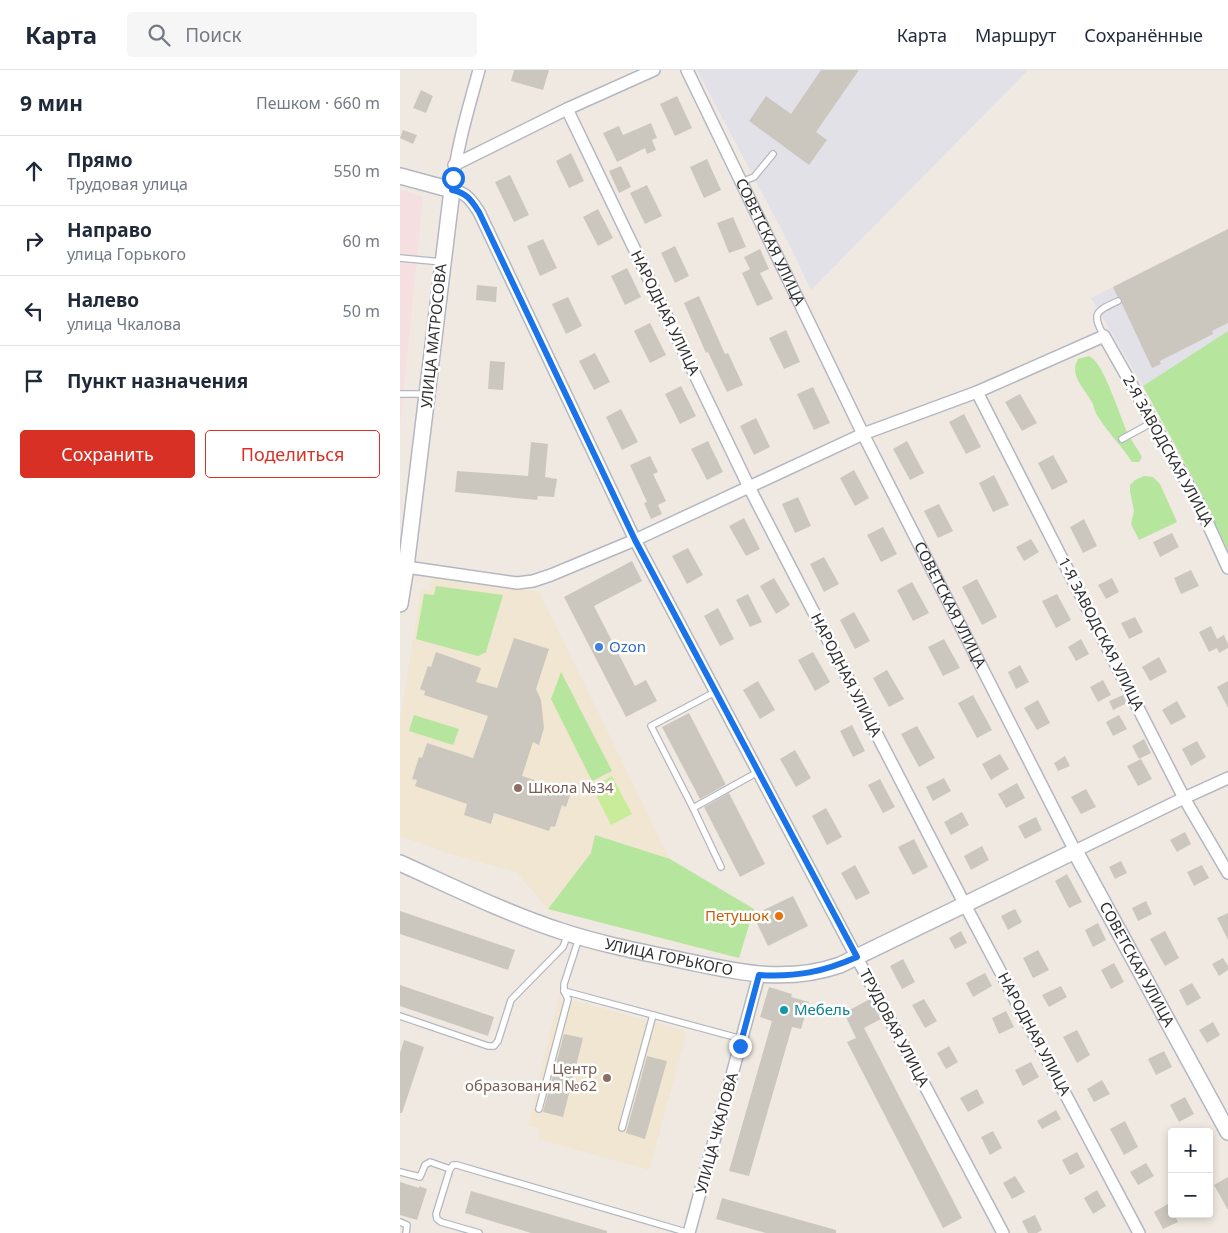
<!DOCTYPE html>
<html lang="ru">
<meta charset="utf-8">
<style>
:root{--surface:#fff;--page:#f6f6f7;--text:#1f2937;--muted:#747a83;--line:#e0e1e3;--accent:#d93025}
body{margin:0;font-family:"Noto Sans",sans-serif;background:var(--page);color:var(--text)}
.controls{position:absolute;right:15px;bottom:15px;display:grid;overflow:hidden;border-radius:5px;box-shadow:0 2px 8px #0003}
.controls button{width:45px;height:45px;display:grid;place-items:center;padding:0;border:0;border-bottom:1px solid var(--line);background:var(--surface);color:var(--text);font:25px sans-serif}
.stop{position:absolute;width:15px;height:15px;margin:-11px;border:4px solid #1a73e8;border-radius:50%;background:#fff}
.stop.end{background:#1a73e8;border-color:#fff;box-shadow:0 1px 5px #0008}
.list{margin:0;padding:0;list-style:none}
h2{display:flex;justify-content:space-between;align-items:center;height:65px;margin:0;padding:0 20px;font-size:21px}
h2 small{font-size:16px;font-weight:400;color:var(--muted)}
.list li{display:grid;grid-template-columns:32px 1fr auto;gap:15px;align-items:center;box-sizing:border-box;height:70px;padding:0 20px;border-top:1px solid var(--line)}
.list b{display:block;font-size:19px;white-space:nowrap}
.list p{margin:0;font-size:16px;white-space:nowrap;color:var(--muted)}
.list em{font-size:16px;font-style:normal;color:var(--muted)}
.actions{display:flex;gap:10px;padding:15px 20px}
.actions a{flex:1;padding:11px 0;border:1px solid var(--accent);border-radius:5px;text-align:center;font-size:18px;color:var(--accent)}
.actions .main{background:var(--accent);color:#fff}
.icon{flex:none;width:28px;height:28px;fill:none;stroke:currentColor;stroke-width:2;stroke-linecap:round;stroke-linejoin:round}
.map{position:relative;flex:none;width:828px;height:1163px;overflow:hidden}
header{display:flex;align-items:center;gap:30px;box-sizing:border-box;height:70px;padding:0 25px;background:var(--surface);border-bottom:1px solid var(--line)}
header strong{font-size:24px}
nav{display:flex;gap:28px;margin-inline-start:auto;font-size:18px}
.search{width:350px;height:45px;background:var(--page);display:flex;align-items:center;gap:12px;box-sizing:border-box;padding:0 18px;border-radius:5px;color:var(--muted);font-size:19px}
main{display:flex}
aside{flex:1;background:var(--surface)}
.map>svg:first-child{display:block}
.industrial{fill:#e3e1e8}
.education{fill:#f0e6d1}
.medical{fill:#f5dfe0}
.green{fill:#b6e59e}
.pitch{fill:#c9ec9a}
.building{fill:#cbc7bf}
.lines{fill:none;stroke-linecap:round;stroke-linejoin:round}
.service-casing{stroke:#b4b7c1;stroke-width:8}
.minor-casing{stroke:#b4b7c1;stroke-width:14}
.tertiary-casing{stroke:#b4b7c1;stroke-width:18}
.service{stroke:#fff;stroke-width:5.5}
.minor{stroke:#fff;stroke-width:11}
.tertiary{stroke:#fff;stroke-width:15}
.route{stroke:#1a73e8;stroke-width:6}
.shop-dot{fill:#3f7fe0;stroke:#fff;stroke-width:2}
.education-dot{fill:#8d6e63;stroke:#fff;stroke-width:2}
.food-dot{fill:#e8710a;stroke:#fff;stroke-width:2}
.culture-dot{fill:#0f9aa8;stroke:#fff;stroke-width:2}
.labels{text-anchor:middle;stroke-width:5;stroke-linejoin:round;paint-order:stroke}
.street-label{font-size:15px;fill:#2e2e2e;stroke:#fff}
.shop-label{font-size:15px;fill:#366cbe;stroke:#fff;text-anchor:start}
.education-label{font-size:15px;fill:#785e54;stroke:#fff;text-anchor:start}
.food-label{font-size:15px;fill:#c56008;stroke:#fff;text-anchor:end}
.culture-label{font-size:15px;fill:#0d838f;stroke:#fff;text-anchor:start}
</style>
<header>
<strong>Карта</strong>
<div class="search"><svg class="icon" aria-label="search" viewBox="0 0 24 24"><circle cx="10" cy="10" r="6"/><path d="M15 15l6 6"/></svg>Поиск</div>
<nav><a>Карта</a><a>Маршрут</a><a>Сохранённые</a></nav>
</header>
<main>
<aside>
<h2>9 мин<small>Пешком · 660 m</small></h2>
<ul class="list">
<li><svg class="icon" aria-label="ahead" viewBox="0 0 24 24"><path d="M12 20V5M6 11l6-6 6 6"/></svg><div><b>Прямо</b><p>Трудовая улица</p></div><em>550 m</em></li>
<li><svg class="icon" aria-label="right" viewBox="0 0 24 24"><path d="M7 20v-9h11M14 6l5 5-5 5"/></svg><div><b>Направо</b><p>улица Горького</p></div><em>60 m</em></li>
<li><svg class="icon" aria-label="left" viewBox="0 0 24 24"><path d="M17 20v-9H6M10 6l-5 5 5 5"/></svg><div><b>Налево</b><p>улица Чкалова</p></div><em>50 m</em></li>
<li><svg class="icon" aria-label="arrive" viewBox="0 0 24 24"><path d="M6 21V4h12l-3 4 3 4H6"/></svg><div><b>Пункт назначения</b></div></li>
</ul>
<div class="actions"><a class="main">Сохранить</a><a>Поделиться</a></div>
</aside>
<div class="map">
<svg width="828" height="1163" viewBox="0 0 828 1163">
<rect width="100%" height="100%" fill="#efe9e1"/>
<g class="industrial">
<path d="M 297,0 L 628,0 L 411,220 L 387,170 Z"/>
<path d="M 828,159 L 828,261 L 743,316 L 691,228 Z"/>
</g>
<g class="education">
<path d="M 32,504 L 139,522 L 270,789 L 195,765 L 191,783 L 148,839 L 116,802 L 51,784 L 0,766 L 0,650 L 21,519 L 30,520 Z"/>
<path d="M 159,927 L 287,961 L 249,1100 L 138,1069 L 140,1058 L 128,1056 Z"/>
</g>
<path class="medical" d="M 0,120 L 23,127 L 0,357 Z"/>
<g class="green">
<path d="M 828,261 L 828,481 L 800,421 L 743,316 Z"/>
<path d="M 689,286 C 704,292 720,348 728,364 C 732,372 738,379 742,387 L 739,392 L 732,392 C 722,376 707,362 697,345 C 695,342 694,338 693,334 C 686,320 668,305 678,289 Z"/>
<path d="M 744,406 L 753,407 L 760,414 L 777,452 L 739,470 L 731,454 L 734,441 L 730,421 L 730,415 L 735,410 Z"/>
<path d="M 36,516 L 103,525 L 86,582 L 78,586 L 16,569 L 24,524 L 34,525 Z"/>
<path d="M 161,602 L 212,701 L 192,711 L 151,629 Z"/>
<path d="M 14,645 L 59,659 L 53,675 L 9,661 Z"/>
<path d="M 195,765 L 270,789 L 354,839 L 339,888 L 148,839 L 191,783 Z"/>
</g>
<path class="pitch" d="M 212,706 L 232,744 L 211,755 L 192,717 Z"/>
<g class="building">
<path d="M 114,0 L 149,0 L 143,20 L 111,11 Z"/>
<path d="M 421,0 L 459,0 L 416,62 L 427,70 L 409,95 L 349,51 L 366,26 L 391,44 Z"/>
<path d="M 21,20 L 33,26 L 26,43 L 13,38 Z"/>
<path d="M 277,26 L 292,58 L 275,66 L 260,34 Z"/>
<path d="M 251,53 L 257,68 L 252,70 L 256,80 L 247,84 L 245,78 L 217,92 L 203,63 L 219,56 L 223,65 Z"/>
<path d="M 3,60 L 17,65 L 13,74 L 0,68 Z"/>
<path d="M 171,83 L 184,111 L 169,118 L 156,91 Z"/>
<path d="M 307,89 L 321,120 L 304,128 L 290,97 Z"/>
<path d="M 221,96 L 231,117 L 219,123 L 209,101 Z"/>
<path d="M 110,105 L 129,145 L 114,152 L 95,112 Z"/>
<path d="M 247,115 L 262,146 L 245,154 L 230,123 Z"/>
<path d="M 198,139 L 213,168 L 198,176 L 183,147 Z"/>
<path d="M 333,147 L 346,177 L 329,183 L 317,153 Z"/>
<path d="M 828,159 L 828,253 L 812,261 L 813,264 L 760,291 L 761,294 L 752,298 L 722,234 L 722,229 L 717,226 L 713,217 Z"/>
<path d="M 143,169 L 157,198 L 140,206 L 127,176 Z"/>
<path d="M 275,176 L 289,206 L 275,213 L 261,183 Z"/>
<path d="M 360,179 L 369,199 L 360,203 L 373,229 L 357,236 L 342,203 L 350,199 L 344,187 Z"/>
<path d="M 227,198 L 241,227 L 225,235 L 211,206 Z"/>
<path d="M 77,215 L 97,217 L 96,232 L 76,230 Z"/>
<path d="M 299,226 L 325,284 L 328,283 L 343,315 L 327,322 L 308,282 L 306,283 L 284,233 Z"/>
<path d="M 168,227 L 182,256 L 166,264 L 152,234 Z"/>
<path d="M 250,253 L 266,285 L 250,293 L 234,261 Z"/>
<path d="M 386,260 L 400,292 L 384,299 L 369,268 Z"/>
<path d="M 195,283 L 210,312 L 194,320 L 179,291 Z"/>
<path d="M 90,291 L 105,292 L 103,320 L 88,319 Z"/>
<path d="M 281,316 L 296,346 L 280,354 L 265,324 Z"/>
<path d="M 413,317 L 430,353 L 414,360 L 397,324 Z"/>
<path d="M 620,324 L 637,353 L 622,361 L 605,332 Z"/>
<path d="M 221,339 L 238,372 L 222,380 L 206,347 Z"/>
<path d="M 564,344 L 581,377 L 566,384 L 549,352 Z"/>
<path d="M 356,348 L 370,377 L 354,385 L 340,356 Z"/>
<path d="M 308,371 L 323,402 L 307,410 L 291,379 Z"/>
<path d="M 507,371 L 524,403 L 510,410 L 493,379 Z"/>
<path d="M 131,372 L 148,374 L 145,407 L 157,409 L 154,427 L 138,426 L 137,430 L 55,422 L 57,401 L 128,406 Z"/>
<path d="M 653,385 L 668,412 L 652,420 L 638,393 Z"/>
<path d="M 250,386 L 258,402 L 253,404 L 266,431 L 258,435 L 262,444 L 251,449 L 244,433 L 247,432 L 230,395 Z"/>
<path d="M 454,400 L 469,428 L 455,436 L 440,408 Z"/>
<path d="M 594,405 L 609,435 L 593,442 L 579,413 Z"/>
<path d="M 398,427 L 411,456 L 395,463 L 382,434 Z"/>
<path d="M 539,434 L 553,461 L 538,468 L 524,441 Z"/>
<path d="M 344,448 L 360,479 L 346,486 L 329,456 Z"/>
<path d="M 684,449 L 697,476 L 683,483 L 670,457 Z"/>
<path d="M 483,457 L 497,484 L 481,492 L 467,465 Z"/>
<path d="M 772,463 L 779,477 L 760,487 L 753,472 Z"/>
<path d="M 631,469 L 639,482 L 624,491 L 616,477 Z"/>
<path d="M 288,478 L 303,505 L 287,514 L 272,486 Z"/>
<path d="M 424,487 L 439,514 L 424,522 L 410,494 Z"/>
<path d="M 232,491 L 242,511 L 194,536 L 235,616 L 246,610 L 257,631 L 226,647 L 164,527 Z"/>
<path d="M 791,500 L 799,516 L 781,524 L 774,508 Z"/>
<path d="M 374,508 L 390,535 L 376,544 L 360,516 Z"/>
<path d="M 712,508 L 719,522 L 706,529 L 698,515 Z"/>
<path d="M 577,509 L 597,547 L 582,555 L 562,517 Z"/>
<path d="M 512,512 L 529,543 L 513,551 L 497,520 Z"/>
<path d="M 348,524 L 362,552 L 350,557 L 336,530 Z"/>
<path d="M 657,524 L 671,550 L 656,558 L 642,531 Z"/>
<path d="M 318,538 L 334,569 L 320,576 L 304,546 Z"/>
<path d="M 454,542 L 470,571 L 455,579 L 440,550 Z"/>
<path d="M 735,547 L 743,562 L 729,569 L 721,553 Z"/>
<path d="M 811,556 L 817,569 L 824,565 L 828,574 L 828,578 L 819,583 L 817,578 L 809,582 L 799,562 Z"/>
<path d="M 114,568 L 149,579 L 136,619 L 141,630 L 144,658 L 139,675 L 133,672 L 122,706 L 171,722 L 166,737 L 162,735 L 155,757 L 151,756 L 149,761 L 94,743 L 91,754 L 64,745 L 67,734 L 15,716 L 17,710 L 12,709 L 19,687 L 22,688 L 27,673 L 73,688 L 88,646 L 24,625 L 25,621 L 20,619 L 28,596 L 31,597 L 36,582 L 81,598 L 76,612 L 97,618 Z"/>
<path d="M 544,569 L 560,598 L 543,606 L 528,577 Z"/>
<path d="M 681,569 L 689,584 L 676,591 L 668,577 Z"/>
<path d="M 413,582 L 430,612 L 415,621 L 398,590 Z"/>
<path d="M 759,587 L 767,602 L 750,611 L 742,597 Z"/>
<path d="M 620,595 L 629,612 L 616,619 L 608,602 Z"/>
<path d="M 487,600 L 504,629 L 489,637 L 473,608 Z"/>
<path d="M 703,610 L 711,625 L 698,632 L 690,617 Z"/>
<path d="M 358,611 L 375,640 L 360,649 L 343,620 Z"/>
<path d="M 828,611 L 828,638 L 817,617 Z"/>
<path d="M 573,625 L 592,660 L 577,668 L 558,633 Z"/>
<path d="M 723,625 L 727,633 L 713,640 L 709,631 Z"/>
<path d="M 638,630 L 650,653 L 637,660 L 624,638 Z"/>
<path d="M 777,631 L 786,647 L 771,655 L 762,640 Z"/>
<path d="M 289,643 L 325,713 L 325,715 L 300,729 L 262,657 Z"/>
<path d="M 719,645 L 727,659 L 713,666 L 706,652 Z"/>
<path d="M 452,655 L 465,681 L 453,687 L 440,661 Z"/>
<path d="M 517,656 L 535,688 L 519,697 L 501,664 Z"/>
<path d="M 744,669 L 751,683 L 739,689 L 732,676 Z"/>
<path d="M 797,671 L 806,687 L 791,696 L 782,679 Z"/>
<path d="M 395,680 L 411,708 L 396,717 L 380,689 Z"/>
<path d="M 600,684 L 609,699 L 591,710 L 582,694 Z"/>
<path d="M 665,686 L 670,696 L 658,701 L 654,693 Z"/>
<path d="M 741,689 L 752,709 L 738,716 L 727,696 Z"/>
<path d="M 544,708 L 551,721 L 533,731 L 526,717 Z"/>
<path d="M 480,709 L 495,737 L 483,743 L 468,715 Z"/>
<path d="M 617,713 L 625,728 L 606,738 L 598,724 Z"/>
<path d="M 686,719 L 696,737 L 681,744 L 671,727 Z"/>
<path d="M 329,723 L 365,794 L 340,807 L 304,737 Z"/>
<path d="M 426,738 L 442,767 L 427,775 L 412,746 Z"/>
<path d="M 562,742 L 569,755 L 551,765 L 544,752 Z"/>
<path d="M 636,747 L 642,760 L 625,769 L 618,756 Z"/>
<path d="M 785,762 L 791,774 L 777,782 L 770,770 Z"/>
<path d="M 514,769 L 528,797 L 513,805 L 498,777 Z"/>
<path d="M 582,776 L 589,790 L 571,800 L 564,786 Z"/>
<path d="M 721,791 L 727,803 L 715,809 L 709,797 Z"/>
<path d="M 455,795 L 470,823 L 456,830 L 441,803 Z"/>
<path d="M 802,795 L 809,808 L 794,816 L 787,802 Z"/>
<path d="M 667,804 L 682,832 L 669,838 L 655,811 Z"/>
<path d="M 393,826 L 408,856 L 368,876 L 353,845 Z"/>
<path d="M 746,831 L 752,844 L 738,851 L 732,838 Z"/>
<path d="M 615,839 L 622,852 L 608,860 L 601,846 Z"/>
<path d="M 0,841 L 115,880 L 108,900 L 0,864 Z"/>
<path d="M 828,843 L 828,870 L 817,848 Z"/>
<path d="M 698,853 L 706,870 L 693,877 L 685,860 Z"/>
<path d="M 561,861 L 567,873 L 555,879 L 549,868 Z"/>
<path d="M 765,861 L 779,888 L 765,896 L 750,869 Z"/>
<path d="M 638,880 L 649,900 L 633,908 L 623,888 Z"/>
<path d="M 823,888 L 828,896 L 828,900 L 819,906 L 812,894 Z"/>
<path d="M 503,889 L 515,912 L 502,919 L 490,896 Z"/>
<path d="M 714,893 L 724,912 L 711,919 L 701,900 Z"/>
<path d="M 585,903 L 592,916 L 573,927 L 566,913 Z"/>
<path d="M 792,913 L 801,928 L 787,936 L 779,920 Z"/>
<path d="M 0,915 L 94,947 L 88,966 L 0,936 Z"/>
<path d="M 661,916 L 667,927 L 649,937 L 642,925 Z"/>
<path d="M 369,917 L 392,924 L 391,927 L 409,932 L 401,959 L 392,957 L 349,1106 L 329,1101 L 372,951 L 360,947 Z"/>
<path d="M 470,929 L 481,949 L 464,958 L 562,1148 L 543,1158 L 447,972 L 456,968 L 444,943 Z"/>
<path d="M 524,929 L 537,951 L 525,958 L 512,935 Z"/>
<path d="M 606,941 L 614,957 L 599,964 L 592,948 Z"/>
<path d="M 813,952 L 820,965 L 807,973 L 799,960 Z"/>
<path d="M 677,960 L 690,985 L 677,993 L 663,967 Z"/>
<path d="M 164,964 L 183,968 L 163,1047 L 143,1042 Z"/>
<path d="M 4,970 L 24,977 L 2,1043 L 0,1043 L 0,983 Z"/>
<path d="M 549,976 L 558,992 L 546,999 L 537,983 Z"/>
<path d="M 764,981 L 772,997 L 756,1005 L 748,989 Z"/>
<path d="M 247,986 L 267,991 L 245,1069 L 226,1063 Z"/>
<path d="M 631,992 L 639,1007 L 623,1016 L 615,1000 Z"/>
<path d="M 702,1010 L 710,1024 L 694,1032 L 687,1019 Z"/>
<path d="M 577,1019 L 584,1033 L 568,1042 L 560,1028 Z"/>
<path d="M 785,1027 L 794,1044 L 779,1052 L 770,1035 Z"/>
<path d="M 656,1040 L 661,1049 L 642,1059 L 637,1051 Z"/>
<path d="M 725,1051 L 738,1077 L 724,1085 L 710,1059 Z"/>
<path d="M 593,1061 L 602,1078 L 590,1085 L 581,1067 Z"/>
<path d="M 677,1082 L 685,1097 L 670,1105 L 662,1090 Z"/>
<path d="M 746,1093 L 754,1106 L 738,1115 L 730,1102 Z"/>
<path d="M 615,1106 L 625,1122 L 612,1129 L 603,1113 Z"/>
<path d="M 828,1107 L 828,1140 L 814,1115 Z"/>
<path d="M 0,1112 L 19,1118 L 19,1116 L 27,1119 L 17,1150 L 0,1145 Z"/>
<path d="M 697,1120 L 706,1136 L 693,1144 L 684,1128 Z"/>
<path d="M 71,1121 L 207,1161 L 207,1163 L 131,1163 L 65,1143 Z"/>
<path d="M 322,1128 L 436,1160 L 436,1163 L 366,1163 L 316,1149 Z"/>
<path d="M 768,1134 L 772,1144 L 774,1144 L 778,1152 L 763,1159 L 754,1142 Z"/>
<path d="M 635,1145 L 642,1160 L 637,1163 L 628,1163 L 622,1151 Z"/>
</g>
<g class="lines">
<g class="service-casing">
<g id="service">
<path d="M 341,112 L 354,107 L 373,84"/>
<path d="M 0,188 L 42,192"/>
<path d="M 704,266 C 691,243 696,241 718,231"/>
<path d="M 0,324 L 25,324"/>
<path d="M 722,369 L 753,352"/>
<path d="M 315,622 L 251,656 L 293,738 L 358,702"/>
<path d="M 293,738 L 321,797"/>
<path d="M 164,921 L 342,969"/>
<path d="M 0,946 L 88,976 L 94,976 L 98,971 L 111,930 L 163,877 L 168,864"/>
<path d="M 139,1039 L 168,929 L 164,921 L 164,914 L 179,868"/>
<path d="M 222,1058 L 253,945"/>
<path d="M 0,1102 L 20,1107 L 25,1095 L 30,1092 L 50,1099"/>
<path d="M 0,1152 L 7,1155 L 6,1163"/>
<path d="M 79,1163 L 41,1152 L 37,1149 L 36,1144 L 50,1099 L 53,1095 L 57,1095 L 289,1163"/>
</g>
</g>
<g class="minor-casing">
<g id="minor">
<path d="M 79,0 C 68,40 56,79 52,120 C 67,123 71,130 79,142 L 235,470 L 603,1163"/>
<path id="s1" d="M 287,0 L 463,364 L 675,781 L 784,728 L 828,708"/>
<path d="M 167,39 L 349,417 L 565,835 L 739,1163"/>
<path d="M 54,95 L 167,39 L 254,0"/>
<path d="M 577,322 L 784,728 L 828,803"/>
<path d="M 6,497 L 117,513 L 133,511 L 151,505 L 235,470 L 463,364 L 577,322 L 704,266 L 798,432 L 828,498"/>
<path d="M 289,1163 L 359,905"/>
</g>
</g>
<g class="tertiary-casing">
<g id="tertiary">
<path d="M 0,106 L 52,120 L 6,497 L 0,534"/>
<path id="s2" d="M 0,793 C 53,817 106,843 161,861 C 203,875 247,883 290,892 C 342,903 388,913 440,895 L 675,781 L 828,1062"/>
</g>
</g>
<use href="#service" class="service"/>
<use href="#minor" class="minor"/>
<use href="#tertiary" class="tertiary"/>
</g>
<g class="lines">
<path class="route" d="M 53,108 L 52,120 C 67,123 71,130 79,142 L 235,470 L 457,887 C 423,902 397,907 359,905 L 340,976"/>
</g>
<circle class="shop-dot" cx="199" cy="577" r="5"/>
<g class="education-dot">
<circle cx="118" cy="718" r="5"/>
<circle cx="207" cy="1008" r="5"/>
</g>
<circle class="food-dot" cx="379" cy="846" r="5"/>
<circle class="culture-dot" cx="384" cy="940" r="5"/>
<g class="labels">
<g class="street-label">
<text dy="5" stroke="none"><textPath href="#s1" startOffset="191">СОВЕТСКАЯ УЛИЦА</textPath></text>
<text transform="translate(265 243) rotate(64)" y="5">НАРОДНАЯ УЛИЦА</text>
<text transform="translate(34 266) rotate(-84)" y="5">УЛИЦА МАТРОСОВА</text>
<text transform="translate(768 381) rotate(61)" y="5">2-Я ЗАВОДСКАЯ УЛИЦА</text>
<text dy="5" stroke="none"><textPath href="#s1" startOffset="596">СОВЕТСКАЯ УЛИЦА</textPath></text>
<text transform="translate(701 564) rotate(63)" y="5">1-Я ЗАВОДСКАЯ УЛИЦА</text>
<text transform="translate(446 605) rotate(63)" y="5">НАРОДНАЯ УЛИЦА</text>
<text dy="5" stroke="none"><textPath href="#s2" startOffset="286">УЛИЦА ГОРЬКОГО</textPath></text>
<text dy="5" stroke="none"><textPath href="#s2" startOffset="850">СОВЕТСКАЯ УЛИЦА</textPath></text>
<text transform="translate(494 958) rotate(62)" y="5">ТРУДОВАЯ УЛИЦА</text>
<text transform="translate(634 964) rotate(62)" y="5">НАРОДНАЯ УЛИЦА</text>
<text transform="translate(317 1063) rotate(-75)" y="5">УЛИЦА ЧКАЛОВА</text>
</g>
<g class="shop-label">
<text x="209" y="582">Ozon</text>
</g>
<g class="education-label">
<text x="128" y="723">Школа №34</text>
<text x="197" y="1004" text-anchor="end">Центр<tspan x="197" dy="17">образования №62</tspan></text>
</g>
<g class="food-label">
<text x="369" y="851">Петушок</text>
</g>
<g class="culture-label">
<text x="394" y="945">Мебель</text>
</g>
</g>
</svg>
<div class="controls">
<button>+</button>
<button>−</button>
</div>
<div class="stop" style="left:53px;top:108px"></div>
<div class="stop end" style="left:340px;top:976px"></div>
</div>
</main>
